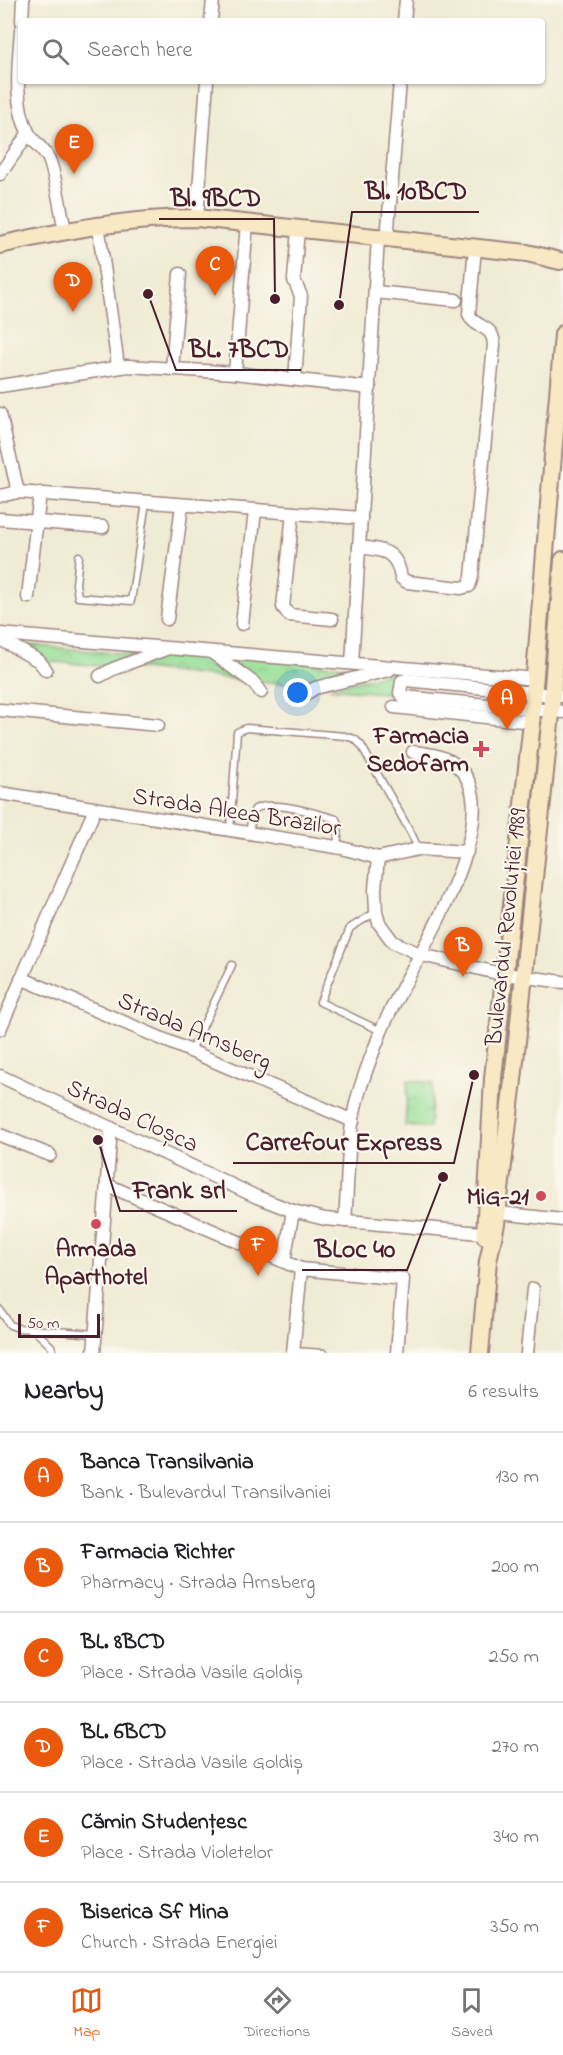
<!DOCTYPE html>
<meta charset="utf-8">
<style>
:root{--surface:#fff;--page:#f6f6f6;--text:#202124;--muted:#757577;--line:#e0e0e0;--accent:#ea580c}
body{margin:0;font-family:"Indie Flower",sans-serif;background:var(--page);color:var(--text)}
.scale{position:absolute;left:18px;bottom:15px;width:82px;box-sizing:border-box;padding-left:6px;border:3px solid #4a1f2b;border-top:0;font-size:16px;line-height:21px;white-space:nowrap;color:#4a1f2b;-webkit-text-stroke:4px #fbf7ec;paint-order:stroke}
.you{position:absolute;left:298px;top:693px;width:21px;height:21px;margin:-15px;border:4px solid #fff;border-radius:50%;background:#1a73e8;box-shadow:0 0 0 9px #1a73e833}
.badge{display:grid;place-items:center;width:39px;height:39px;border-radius:50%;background:var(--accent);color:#fff;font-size:20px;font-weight:700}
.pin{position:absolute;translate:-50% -50px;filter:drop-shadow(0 2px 3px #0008)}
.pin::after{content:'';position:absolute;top:32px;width:21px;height:18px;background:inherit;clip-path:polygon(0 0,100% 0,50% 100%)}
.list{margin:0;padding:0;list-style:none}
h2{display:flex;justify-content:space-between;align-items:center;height:78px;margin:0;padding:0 24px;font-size:26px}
h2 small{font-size:20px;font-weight:400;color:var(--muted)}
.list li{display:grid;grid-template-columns:39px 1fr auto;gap:18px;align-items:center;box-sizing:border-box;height:90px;padding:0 24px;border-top:2px solid var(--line)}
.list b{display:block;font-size:22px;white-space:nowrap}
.list p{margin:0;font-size:20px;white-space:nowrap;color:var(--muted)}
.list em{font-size:20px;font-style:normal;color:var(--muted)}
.icon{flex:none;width:33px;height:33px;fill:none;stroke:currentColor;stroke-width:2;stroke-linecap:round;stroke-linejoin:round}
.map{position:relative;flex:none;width:563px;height:1353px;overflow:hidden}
.search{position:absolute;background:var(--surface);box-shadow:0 2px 4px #0004;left:18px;right:18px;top:18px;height:66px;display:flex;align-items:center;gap:15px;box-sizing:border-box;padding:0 21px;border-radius:6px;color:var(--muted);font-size:22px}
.sheet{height:618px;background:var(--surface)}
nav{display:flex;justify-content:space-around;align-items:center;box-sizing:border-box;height:84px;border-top:2px solid var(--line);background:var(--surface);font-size:16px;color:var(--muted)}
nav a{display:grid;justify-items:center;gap:3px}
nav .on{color:var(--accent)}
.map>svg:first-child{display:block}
.grass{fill:url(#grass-dots);stroke:#717f62;stroke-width:1.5}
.park{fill:url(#park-crowns);stroke:#717f62;stroke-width:1.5}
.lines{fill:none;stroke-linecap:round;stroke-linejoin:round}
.lane-casing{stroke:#9d8580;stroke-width:9}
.street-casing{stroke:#9d8580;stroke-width:15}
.secondary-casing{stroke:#9d8580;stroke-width:20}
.lane{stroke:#fff;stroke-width:6}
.street{stroke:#fff;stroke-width:12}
.secondary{stroke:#f8e8c3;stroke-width:16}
.poi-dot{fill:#d1495b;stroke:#fbf7ec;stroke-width:2}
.labels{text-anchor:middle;stroke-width:4.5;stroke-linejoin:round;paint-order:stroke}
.poi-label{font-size:24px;font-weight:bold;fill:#4a1f2b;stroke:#fbf7ec;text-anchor:end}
.street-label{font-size:24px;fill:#4a1f2b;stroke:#fbf7ec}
.leader{fill:none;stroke:#4a1f2b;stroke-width:2}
.callout-dot{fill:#4a1f2b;stroke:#fbf7ec;stroke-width:2}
.callout-label{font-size:26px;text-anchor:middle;font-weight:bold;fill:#4a1f2b;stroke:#fbf7ec;stroke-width:4.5;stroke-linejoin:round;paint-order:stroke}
</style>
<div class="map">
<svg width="563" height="1353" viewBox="0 0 563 1353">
<defs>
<pattern id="grass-dots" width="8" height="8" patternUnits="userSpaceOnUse" patternTransform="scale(1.5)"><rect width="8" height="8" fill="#98df99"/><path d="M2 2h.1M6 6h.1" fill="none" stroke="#84bf84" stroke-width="1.8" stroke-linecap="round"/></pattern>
<pattern id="park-crowns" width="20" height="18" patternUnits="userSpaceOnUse" patternTransform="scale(1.5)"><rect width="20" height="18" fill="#98df99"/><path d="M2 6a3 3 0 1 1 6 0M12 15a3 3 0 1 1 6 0" fill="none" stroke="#84bf84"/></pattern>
</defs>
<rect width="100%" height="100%" fill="#fbf7ec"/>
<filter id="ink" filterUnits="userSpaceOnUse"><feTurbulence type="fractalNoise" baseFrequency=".0167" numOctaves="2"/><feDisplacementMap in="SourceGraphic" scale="12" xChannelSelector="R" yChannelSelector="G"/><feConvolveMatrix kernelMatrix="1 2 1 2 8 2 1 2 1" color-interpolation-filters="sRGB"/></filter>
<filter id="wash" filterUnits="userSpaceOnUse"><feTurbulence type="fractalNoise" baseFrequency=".008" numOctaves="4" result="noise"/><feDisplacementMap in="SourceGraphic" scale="24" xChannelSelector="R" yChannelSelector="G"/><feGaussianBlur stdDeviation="1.35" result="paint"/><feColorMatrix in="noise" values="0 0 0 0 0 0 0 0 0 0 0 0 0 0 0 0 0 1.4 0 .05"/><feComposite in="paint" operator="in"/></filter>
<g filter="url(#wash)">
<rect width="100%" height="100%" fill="#f0ebd4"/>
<g class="grass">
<path d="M 535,731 L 542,732 L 519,965 L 513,964 Z"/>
<path d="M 508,999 L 515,999 L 497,1189 L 491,1188 Z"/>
</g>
<g class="park">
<path d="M 17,644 L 135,655 L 110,667 L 45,661 Z"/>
<path d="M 167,652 L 211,656 L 244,680 L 125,667 Z"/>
<path d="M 224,656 L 377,669 L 307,686 L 257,681 Z"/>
<path d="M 396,671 L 394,694 L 329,688 Z"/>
<path d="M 408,1080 L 433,1083 L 429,1128 L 405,1126 Z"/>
</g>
</g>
<g filter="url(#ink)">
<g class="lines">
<g class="lane-casing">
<g id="lane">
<path d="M 79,556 L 76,584 L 78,597 L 131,601 L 146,502"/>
<path d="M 230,831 L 237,732 L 246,728 L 345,736 L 355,739 L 361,745 L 411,833 L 418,848"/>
<path d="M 249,834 L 252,815 L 255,809 C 271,799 319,814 336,819 L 339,826 L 337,847"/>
<path d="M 376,912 L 350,928 L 320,1002 L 381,1031"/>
<path d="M 191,1051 L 232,965"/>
<path d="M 0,1310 L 10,1325 L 18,1328 L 95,1334"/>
<path d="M 33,1329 L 51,1346 L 54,1353"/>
<path d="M 293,1351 L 324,1353"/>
</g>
</g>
<g class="street-casing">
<g id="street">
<path d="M 22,21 L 23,0"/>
<path d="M 211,21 L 213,0"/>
<path d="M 404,21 L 406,0"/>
<path d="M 21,30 C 19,61 13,103 28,132 C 33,143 46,149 50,162 C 57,183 60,208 65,230"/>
<path d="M 0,174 L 28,134"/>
<path d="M 197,218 L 207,81"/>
<path d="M 98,224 L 118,366"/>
<path d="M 387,239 L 400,81"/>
<path d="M 375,292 L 456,300"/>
<path d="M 172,368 L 180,274"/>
<path d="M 235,373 L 247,223"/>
<path d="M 295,379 L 301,296 L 294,280 L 298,229"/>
<path d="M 0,386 L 128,366 L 235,373 L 370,388"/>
<path d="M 0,414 L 18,492"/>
<path d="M 0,496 L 18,492 L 361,518"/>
<path d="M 293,513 L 283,607 L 289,615 L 332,619"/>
<path d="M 0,519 L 103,527"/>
<path d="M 359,547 C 383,550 397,550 401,578 L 407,582 L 461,588 L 469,586 L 472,577 L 494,345 C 493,323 475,330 469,314 L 475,248"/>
<path d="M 28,597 L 40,493"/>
<path d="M 167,619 L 182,505"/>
<path d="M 242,624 L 255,511"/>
<path d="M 0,634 L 536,679"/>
<path d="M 0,639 L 39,661 L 46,670"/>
<path d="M 211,652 L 254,683 L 261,692"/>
<path d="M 352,663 L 378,238"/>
<path d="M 100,676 L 113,669 L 166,649"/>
<path d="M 302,696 L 315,688 L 389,670"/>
<path d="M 563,696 L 406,680 L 402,681 L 400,693 L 404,697 L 563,712"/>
<path d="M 394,707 L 532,722"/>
<path d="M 0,710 L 158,725"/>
<path d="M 0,793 L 342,848 L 378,858 L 418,849 L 467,852"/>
<path d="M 378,858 L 375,889 L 376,912 L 379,923 L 393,942 L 422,955 L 497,973 L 563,982"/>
<path d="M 21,978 L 353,1121"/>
<path d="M 0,1029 L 95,809"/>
<path d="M 0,1076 L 257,1197 L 293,1211 L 325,1219 L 492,1234"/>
<path d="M 0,1135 L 50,1155"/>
<path d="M 107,1185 L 301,1269 L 403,1279 L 397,1353"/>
<path d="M 490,1212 L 563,1220"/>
<path d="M 345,1221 C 348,1184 347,1144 355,1108 C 360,1083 371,1058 380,1034 C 400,979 514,820 459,768 C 447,756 430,754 413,752"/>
<path d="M 284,1261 L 293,1211"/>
<path d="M 94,1353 L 111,1128"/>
<path d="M 293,1353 L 301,1269"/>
<path d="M 527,1353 L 533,1289"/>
</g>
</g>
<g class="secondary-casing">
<g id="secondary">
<path d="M 0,245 C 66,230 129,218 197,218 L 527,253 L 560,261"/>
<path d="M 531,723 L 563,334"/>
<path d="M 485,1236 L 493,1078 L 532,722"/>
<path d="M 480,1353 L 488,1261 L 496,1224 L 513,1080 L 550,724 L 563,560"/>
</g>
</g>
<use href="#lane" class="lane"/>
<use href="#street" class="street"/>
<use href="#secondary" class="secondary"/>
</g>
</g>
<g class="poi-dot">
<path d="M478 740h6v6h6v6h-6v6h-6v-6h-6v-6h6z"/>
<circle cx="541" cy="1196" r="6"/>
<circle cx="96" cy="1224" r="6"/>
</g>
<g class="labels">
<g class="poi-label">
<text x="469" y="743">Farmacia<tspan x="469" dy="28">Sedofarm</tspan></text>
<text x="529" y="1204">MiG-21</text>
<text x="96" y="1256" text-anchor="middle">Armada<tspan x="96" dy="28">Aparthotel</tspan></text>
</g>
<g class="street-label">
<text transform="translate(237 811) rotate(9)" y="8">Strada Aleea Brazilor</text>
<text transform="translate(505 927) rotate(-84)" y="8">Bulevardul Revoluției 1989</text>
<text transform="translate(195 1030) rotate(23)" y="8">Strada Arnsberg</text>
<text transform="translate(133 1115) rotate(25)" y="8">Strada Cloșca</text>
</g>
</g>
<path class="leader" d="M339 305L352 212H479M275 299L274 219H159M148 294L176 370H301M474 1075L454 1163H233M98 1140L120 1211H237M443 1177L407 1270H302"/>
<g class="callout-dot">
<circle cx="339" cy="305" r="6"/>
<circle cx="275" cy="299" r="6"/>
<circle cx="148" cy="294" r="6"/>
<circle cx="474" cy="1075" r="6"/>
<circle cx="98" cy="1140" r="6"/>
<circle cx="443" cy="1177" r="6"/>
</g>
<g class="callout-label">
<text x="416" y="199">Bl. 10BCD</text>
<text x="216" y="206">Bl. 9BCD</text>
<text x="239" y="357">BL. 7BCD</text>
<text x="344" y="1150">Carrefour Express</text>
<text x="179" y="1198">Frank srl</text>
<text x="355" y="1257">BLoc 40</text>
</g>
</svg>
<div class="scale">50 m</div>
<div class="you"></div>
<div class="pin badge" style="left:507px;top:730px">A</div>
<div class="pin badge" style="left:463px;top:977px">B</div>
<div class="pin badge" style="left:215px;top:296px">C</div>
<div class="pin badge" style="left:73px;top:312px">D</div>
<div class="pin badge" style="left:74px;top:174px">E</div>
<div class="pin badge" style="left:258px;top:1276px">F</div>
<div class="search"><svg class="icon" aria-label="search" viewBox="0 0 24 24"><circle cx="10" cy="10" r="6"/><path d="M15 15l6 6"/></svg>Search here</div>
</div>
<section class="sheet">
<h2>Nearby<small>6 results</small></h2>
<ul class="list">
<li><span class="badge">A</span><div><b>Banca Transilvania</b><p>Bank · Bulevardul Transilvaniei</p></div><em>130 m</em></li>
<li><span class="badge">B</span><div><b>Farmacia Richter</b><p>Pharmacy · Strada Arnsberg</p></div><em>200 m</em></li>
<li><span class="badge">C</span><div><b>BL. 8BCD</b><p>Place · Strada Vasile Goldiș</p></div><em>250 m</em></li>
<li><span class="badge">D</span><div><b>BL. 6BCD</b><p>Place · Strada Vasile Goldiș</p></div><em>270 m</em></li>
<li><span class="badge">E</span><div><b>Cămin Studențesc</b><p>Place · Strada Violetelor</p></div><em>340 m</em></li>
<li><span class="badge">F</span><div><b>Biserica Sf Mina</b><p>Church · Strada Energiei</p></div><em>350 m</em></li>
</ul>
</section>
<nav>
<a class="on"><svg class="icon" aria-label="map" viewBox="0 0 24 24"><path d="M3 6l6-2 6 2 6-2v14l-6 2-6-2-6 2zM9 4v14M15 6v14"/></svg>Map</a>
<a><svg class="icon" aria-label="directions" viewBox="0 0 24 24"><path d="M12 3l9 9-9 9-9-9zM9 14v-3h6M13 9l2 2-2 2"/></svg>Directions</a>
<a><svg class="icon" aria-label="saved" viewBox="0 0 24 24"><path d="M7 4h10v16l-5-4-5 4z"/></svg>Saved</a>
</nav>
